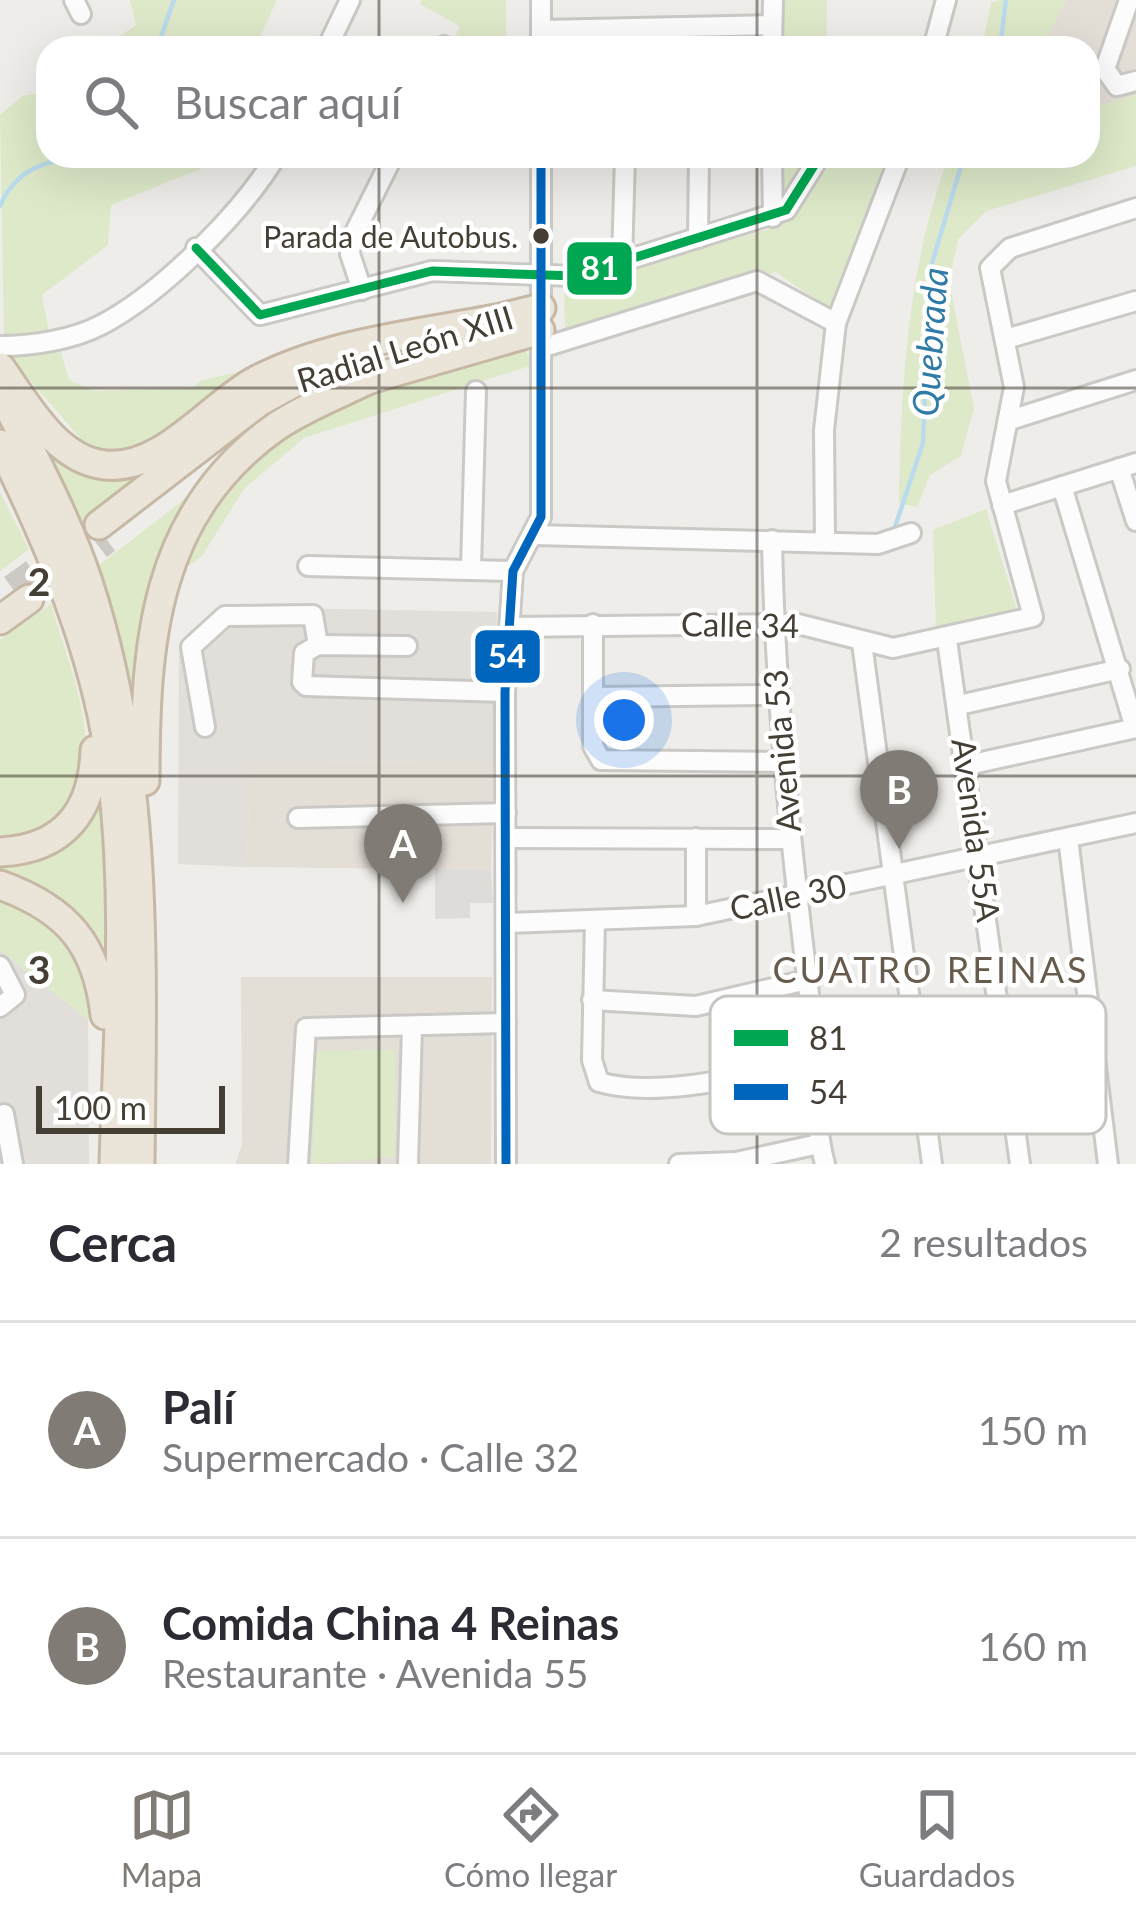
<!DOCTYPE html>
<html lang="es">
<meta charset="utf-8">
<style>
:root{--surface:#fff;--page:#f7f7f7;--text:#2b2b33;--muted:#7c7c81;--line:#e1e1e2;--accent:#807b74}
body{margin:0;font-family:Lato,sans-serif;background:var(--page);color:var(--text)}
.scale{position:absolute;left:36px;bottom:30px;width:189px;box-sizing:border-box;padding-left:12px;border:6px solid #453e35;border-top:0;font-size:33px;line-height:42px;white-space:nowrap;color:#453e35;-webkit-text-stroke:9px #fff;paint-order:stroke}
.you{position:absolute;left:624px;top:720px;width:42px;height:42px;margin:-30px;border:9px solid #fff;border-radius:50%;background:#1a73e8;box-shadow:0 0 0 18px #1a73e833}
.badge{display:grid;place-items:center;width:78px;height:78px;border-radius:50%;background:var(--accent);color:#fff;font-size:39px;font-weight:700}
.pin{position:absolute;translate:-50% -99px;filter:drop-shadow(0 3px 6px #0008)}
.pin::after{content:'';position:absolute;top:63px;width:42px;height:36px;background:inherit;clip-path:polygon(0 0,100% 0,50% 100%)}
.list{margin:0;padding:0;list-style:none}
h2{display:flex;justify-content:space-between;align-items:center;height:156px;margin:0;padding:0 48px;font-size:51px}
h2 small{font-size:39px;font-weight:400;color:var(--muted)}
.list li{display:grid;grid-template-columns:78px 1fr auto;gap:36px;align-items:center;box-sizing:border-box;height:216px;padding:0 48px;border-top:3px solid var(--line)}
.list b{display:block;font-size:45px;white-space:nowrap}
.list p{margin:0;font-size:39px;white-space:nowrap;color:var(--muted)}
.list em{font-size:39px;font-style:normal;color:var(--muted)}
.icon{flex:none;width:66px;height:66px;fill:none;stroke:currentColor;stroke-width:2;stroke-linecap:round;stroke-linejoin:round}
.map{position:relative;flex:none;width:1136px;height:1164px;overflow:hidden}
.search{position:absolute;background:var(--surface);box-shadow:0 12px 48px #0002;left:36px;right:36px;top:36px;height:132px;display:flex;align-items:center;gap:30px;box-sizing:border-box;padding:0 42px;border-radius:36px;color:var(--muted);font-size:45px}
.sheet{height:588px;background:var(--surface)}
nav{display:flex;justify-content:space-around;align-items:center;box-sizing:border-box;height:168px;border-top:3px solid var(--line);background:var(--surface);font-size:33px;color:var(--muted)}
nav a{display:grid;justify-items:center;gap:6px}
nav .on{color:var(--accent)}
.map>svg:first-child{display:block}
.residential{fill:#e3ded6}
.industrial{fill:#e2deda}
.green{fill:#dee9c9}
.parking{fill:#dedcd9}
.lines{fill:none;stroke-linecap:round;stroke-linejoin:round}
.stream{stroke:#badbec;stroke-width:4.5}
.highway-tunnel{stroke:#cdcac5;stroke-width:27;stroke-dasharray:27 14;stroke-linecap:butt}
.minor-casing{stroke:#cbc9c5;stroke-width:24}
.highway-casing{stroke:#c6b8a5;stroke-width:33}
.minor{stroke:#fdfcfc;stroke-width:18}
.highway{stroke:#ebe4d9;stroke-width:27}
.bus-1-casing{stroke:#fff;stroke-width:18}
.bus-2-casing{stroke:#fff;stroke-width:18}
.bus-1{stroke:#00a651;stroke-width:9}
.bus-2{stroke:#0065bd;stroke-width:9}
.grid{fill:none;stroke:#453e35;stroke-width:3;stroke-opacity:0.55}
.bus-dot{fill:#453e35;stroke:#fff;stroke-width:4.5}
.labels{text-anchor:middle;stroke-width:9;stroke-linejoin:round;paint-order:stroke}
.bus-label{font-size:30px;fill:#453e35;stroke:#fff;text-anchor:end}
.street-label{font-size:33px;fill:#453e35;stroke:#fff}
.water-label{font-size:36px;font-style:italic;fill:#2f7aa6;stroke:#fff}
.neighbourhood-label{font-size:36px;letter-spacing:3px;fill:#675b4d;stroke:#fff}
.key{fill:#fff;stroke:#c7c5c2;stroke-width:3}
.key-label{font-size:33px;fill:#453e35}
.grid-label{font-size:39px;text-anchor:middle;font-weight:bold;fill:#453e35;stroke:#fff;stroke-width:9;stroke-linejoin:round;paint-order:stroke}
.line-badge{stroke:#fff;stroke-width:4.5}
.badge-label{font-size:33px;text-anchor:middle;font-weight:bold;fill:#fff}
</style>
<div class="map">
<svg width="1136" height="1164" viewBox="0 0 1136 1164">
<rect width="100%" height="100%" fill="#efede9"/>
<g class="residential">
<path d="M 1066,0 L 1136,0 L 1136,95 L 1088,109 L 1088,48 L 1042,48 Z"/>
<path d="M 494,760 L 491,870 L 247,867 L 250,761 Z"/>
<path d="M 241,977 L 492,977 L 491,1164 L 235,1164 L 242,1145 Z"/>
</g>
<g class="industrial">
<path d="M 229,607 L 497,612 L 494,760 L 250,761 L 247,867 L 178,864 L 179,644 Z"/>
<path d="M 0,950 L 88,1020 L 89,1164 L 0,1164 Z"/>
</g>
<g class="green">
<path d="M 130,0 L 277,0 L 255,48 L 102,48 L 136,25 Z"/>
<path d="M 421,0 L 506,0 L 506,48 L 450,48 L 460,26 L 420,4 Z"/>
<path d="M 777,0 L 827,0 L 826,48 L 777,48 Z"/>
<path d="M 1000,0 L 1066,0 L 1042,48 L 982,48 L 991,3 Z"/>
<path d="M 48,92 L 48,156 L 206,156 L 200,169 L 111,205 L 108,245 L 42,295 L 49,332 L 4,337 L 0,115 L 22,96 Z"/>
<path d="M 1136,95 L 1136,166 L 986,211 L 958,239 L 949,281 L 974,408 L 961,456 L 930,475 L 917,507 L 899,503 C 901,386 907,267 949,156 L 1088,156 L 1088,109 Z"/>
<path d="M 776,156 L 815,156 L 792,192 L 776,202 Z"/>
<path d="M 838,156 L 894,156 L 831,310 L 776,272 L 565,330 L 564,288 L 766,230 L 797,207 Z"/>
<path d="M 524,348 L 533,365 L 304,438 L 244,489 L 202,556 L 183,570 C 199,543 214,507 235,483 C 310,399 421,378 524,348 Z"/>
<path d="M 61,352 L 69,380 L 94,391 L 192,388 L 202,380 L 260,367 L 135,453 L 91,451 L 10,357 Z"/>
<path d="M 19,404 L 47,441 L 168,465 L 78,525 Z"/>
<path d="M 226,467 L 172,538 L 138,722 L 98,566 Z"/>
<path d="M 0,492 L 29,549 L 0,571 Z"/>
<path d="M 986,509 L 1019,616 L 936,635 L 933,530 Z"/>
<path d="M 51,604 C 69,670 124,784 45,830 C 33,838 14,840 0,843 L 0,640 Z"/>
<path d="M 103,797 L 106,948 L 63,903 L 0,873 L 0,864 C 57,851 70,846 103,797 Z"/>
<path d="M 0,897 C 50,915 76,949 97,996 L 88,1020 L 0,950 Z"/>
<path d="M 395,1050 L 395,1157 L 312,1164 L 316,1051 Z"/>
</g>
<path class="parking" d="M 435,869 L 491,870 L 493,903 L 470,903 L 470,918 L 435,919 Z"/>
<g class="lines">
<g class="stream">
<path d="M 157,48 L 174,0"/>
<path d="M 1000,48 L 1006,0"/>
<path d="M 0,206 C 17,167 45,162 84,156"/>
<path d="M 895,527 L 923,443 L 930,270 L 964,156"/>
</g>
<g class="highway-tunnel">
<path d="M 66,571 L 107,540"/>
<path d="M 12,588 L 72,545"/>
</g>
<g class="minor-casing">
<g id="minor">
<path d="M 74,0 L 81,14"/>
<path d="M 1129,0 L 1105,69 L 1117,86 L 1136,81"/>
<path d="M 541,30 L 772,25"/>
<path d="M 327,48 L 350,0"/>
<path d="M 444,48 L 444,46"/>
<path d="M 541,48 L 541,0"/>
<path d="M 772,48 L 773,0"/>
<path d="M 933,48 L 946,0"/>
<path d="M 772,156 L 773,217"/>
<path d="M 698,238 L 699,156"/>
<path d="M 196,248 L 260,315 L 432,271 L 576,276 L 786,210 L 820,156"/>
<path d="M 622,262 L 625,156"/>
<path d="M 362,290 L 350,254 L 352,238 L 393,156"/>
<path d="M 1006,339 L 1136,301"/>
<path d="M 0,346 C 32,346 72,340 101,325 C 161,294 242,213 276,156"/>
<path d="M 541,348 L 757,281 L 836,323"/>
<path d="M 1010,420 L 1136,380"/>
<path d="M 1119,468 L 1136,521"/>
<path d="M 1062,486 L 1135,728"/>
<path d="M 1002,505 L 1136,463"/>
<path d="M 535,535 L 878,544 L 911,533"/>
<path d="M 772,540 C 775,701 792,858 812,1018 C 818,1067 812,1116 825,1164"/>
<path d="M 825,540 L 824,430 L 836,323 L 900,156"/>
<path d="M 308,566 L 513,571"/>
<path d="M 471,569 L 476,391"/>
<path d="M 593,624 L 593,746 L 601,760 L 780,762"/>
<path d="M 510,627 L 798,624 L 893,648 L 1033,617 L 996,481 L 1014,387 L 990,268 L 1010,248 L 1136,208"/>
<path d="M 947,640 L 1020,1164"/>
<path d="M 862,643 L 932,1164"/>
<path d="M 407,646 L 318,645 L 304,653 L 302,682 L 306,686 L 505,692"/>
<path d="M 594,697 L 775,695"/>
<path d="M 959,705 L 1120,669"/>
<path d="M 205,727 L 191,647 L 225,616 L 313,615 L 318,645"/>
<path d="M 968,765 L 1136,728"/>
<path d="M 298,818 L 506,813"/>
<path d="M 506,838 L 789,839"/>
<path d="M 1068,838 L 1108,1164"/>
<path d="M 696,916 L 696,838"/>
<path d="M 595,920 L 592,1060 L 599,1082 C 659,1100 757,1073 817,1061"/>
<path d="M 506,923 L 696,916 L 1136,823"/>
<path d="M 0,966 L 15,995 L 0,1007"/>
<path d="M 592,1000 L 696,1006 L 807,980"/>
<path d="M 4,1114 L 13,1164"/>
<path d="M 298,1164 L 306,1028 L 506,1023"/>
<path d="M 408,1164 L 412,1027"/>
<path d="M 506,1164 L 505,692 L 513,571 L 541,517 L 541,156"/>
<path d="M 679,1164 L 736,1162 L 819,1144"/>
</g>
</g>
<g class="highway-casing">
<g id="highway">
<path d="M 481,323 L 541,308"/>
<path d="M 0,367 C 26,403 56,460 105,465 C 162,471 209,406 255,381 C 327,343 417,334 496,319"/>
<path d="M 360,382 L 540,330"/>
<path d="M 0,391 C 32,453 66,516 88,582 C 150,771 142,969 140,1164"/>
<path d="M 0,444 C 49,543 92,644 109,753 C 129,889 118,1028 114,1164"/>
<path d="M 99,525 L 259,402 L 301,379"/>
<path d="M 0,620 L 29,599"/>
<path d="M 145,781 C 145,644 153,513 277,426 C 307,406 344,392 376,376"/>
<path d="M 0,852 C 64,849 93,811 95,750"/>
<path d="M 0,885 C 67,909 97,944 105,1015"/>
</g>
</g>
<use href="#minor" class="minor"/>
<use href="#highway" class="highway"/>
<g class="bus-1-casing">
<path id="bus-1" d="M 196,248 L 260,315 L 432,271 L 576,276 L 786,210 L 820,156"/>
</g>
<g class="bus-2-casing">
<path id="bus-2" d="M 506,1164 L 505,692 L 513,571 L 541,517 L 541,156"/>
</g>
<use href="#bus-1" class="bus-1"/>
<use href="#bus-2" class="bus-2"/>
</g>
<path class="grid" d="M 379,0 L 379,48M 757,0 L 757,48M 379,156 L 379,1164M 757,156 L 757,1164M 0,388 L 1136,388M 0,776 L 1136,776"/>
<circle class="bus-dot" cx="541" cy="236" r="10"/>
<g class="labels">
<g class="bus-label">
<text x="518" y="248">Parada de Autobus.</text>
</g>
<g class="street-label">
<text transform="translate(405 349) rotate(-17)" y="12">Radial León XIII</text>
<text transform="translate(740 625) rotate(1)" y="12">Calle 34</text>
<text transform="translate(782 751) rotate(-95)" y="12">Avenida 53</text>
<text transform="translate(976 830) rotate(82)" y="12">Avenida 55A</text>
<text transform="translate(788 897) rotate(-12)" y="12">Calle 30</text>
</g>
<g class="water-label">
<text transform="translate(930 342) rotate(-86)" y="13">Quebrada</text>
</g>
<g class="neighbourhood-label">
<text x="931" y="983">CUATRO REINAS</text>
</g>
</g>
<rect x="710" y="996" width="396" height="138" rx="18" class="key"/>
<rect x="734" y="1030" width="54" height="16" fill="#00a651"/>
<rect x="734" y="1084" width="54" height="16" fill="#0065bd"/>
<g class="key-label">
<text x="809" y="1050">81</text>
<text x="809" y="1104">54</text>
</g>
<g class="grid-label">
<text x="39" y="596">2</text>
<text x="39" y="984">3</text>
</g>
<g class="line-badge">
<rect x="565" y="240" width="69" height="57" rx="12" fill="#00a651"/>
<rect x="473" y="628" width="69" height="57" rx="12" fill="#0065bd"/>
</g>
<g class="badge-label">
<text x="600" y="280">81</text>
<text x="507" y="668">54</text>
</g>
</svg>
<div class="scale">100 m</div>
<div class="you"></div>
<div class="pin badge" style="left:403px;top:903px">A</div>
<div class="pin badge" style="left:899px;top:849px">B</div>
<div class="search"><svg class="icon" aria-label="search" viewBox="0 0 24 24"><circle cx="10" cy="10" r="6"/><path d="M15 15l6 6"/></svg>Buscar aquí</div>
</div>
<section class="sheet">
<h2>Cerca<small>2 resultados</small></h2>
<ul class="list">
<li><span class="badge">A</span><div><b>Palí</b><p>Supermercado · Calle 32</p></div><em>150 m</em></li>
<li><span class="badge">B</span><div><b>Comida China 4 Reinas</b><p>Restaurante · Avenida 55</p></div><em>160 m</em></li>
</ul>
</section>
<nav>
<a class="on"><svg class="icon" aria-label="map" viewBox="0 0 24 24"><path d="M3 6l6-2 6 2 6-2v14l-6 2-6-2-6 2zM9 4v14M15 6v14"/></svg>Mapa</a>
<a><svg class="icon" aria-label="directions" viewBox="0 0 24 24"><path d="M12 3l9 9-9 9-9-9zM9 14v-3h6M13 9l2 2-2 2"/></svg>Cómo llegar</a>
<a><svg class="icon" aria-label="saved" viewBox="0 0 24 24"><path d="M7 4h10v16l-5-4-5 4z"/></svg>Guardados</a>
</nav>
